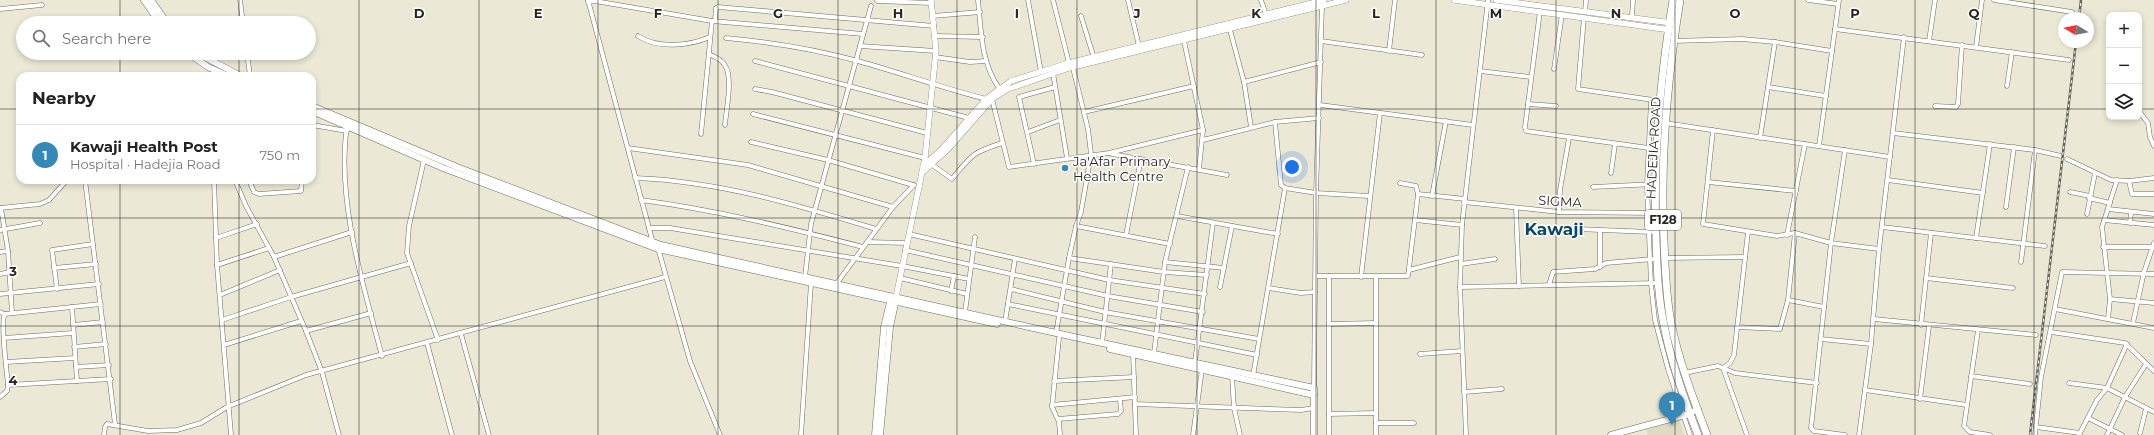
<!DOCTYPE html>
<meta charset="utf-8">
<style>
:root{--surface:#fff;--page:#f6f6f6;--text:#222;--muted:#767676;--line:#e0e0e0;--accent:#3588b8}
body{margin:0;font-family:Montserrat,sans-serif;background:var(--page);color:var(--text)}
.controls{position:absolute;right:12px;top:12px;display:grid;overflow:hidden;border-radius:8px;box-shadow:0 2px 6px #0003}
.controls button{width:36px;height:36px;display:grid;place-items:center;padding:0;border:0;border-bottom:1px solid var(--line);background:var(--surface);color:var(--text);font:20px sans-serif}
.compass{position:absolute;left:2058px;top:12px;width:36px;height:36px;border-radius:50%;background:var(--surface);box-shadow:0 2px 6px #0003;rotate:280deg}
.you{position:absolute;left:1292px;top:167px;width:14px;height:14px;margin:-10px;border:3px solid #fff;border-radius:50%;background:#1a73e8;box-shadow:0 0 0 6px #1a73e833}
.badge{display:grid;place-items:center;width:26px;height:26px;border-radius:50%;background:var(--accent);color:#fff;font-size:13px;font-weight:700}
.pin{position:absolute;translate:-50% -33px;filter:drop-shadow(0 1px 2px #0008)}
.pin::after{content:'';position:absolute;top:21px;width:14px;height:12px;background:inherit;clip-path:polygon(0 0,100% 0,50% 100%)}
.list{margin:0;padding:0;list-style:none}
h2{display:flex;justify-content:space-between;align-items:center;height:52px;margin:0;padding:0 16px;font-size:17px}
h2 small{font-size:13px;font-weight:400;color:var(--muted)}
.list li{display:grid;grid-template-columns:26px 1fr auto;gap:12px;align-items:center;box-sizing:border-box;height:60px;padding:0 16px;border-top:1px solid var(--line)}
.list b{display:block;font-size:15px;white-space:nowrap}
.list p{margin:0;font-size:13px;white-space:nowrap;color:var(--muted)}
.list em{font-size:13px;font-style:normal;color:var(--muted)}
.icon{flex:none;width:22px;height:22px;fill:none;stroke:currentColor;stroke-width:2;stroke-linecap:round;stroke-linejoin:round}
.map{position:relative;flex:none;width:2154px;height:435px;overflow:hidden}
.search{position:absolute;background:var(--surface);box-shadow:0 2px 6px #0003;left:16px;top:16px;width:300px;height:44px;display:flex;align-items:center;gap:10px;box-sizing:border-box;padding:0 14px;border-radius:22px;color:var(--muted);font-size:15px}
.panel{position:absolute;background:var(--surface);box-shadow:0 2px 6px #0003;left:16px;top:72px;width:300px;height:112px;border-radius:12px}
.map>svg:first-child{display:block}
.built{fill:#dfdbc2}
.lines{fill:none;stroke-linecap:round;stroke-linejoin:round}
.minor-casing{stroke:#6e6c5b;stroke-width:5}
.tertiary-casing{stroke:#6e6c5b;stroke-width:6}
.secondary-casing{stroke:#6e6c5b;stroke-width:7}
.primary-casing{stroke:#6e6c5b;stroke-width:8}
.minor{stroke:#fff;stroke-width:4}
.tertiary{stroke:#fff;stroke-width:5.5}
.secondary{stroke:#fff;stroke-width:6}
.primary{stroke:#fff;stroke-width:7}
.rail-casing{stroke:#656459;stroke-width:2.5}
.rail{stroke:#fff;stroke-width:1;stroke-dasharray:3;stroke-linecap:butt}
.grid{fill:none;stroke:#26251e;stroke-width:1;stroke-opacity:0.55}
.poi-dot{fill:#3588b8;stroke:#fff;stroke-width:1.5}
.labels{text-anchor:middle;stroke-width:3;stroke-linejoin:round;paint-order:stroke}
.shield{fill:#fff;stroke:#676662;stroke-width:1}
.shield-label{font-size:12px;font-weight:bold;fill:#26251e}
.street-label{font-size:13px;fill:#26251e;stroke:#fff}
.poi-label{font-size:13px;fill:#26251e;stroke:#fff;text-anchor:start}
.district-label{font-size:17px;font-weight:bold;fill:#094868;stroke:#fff}
.grid-label{font-size:13px;text-anchor:middle;font-weight:bold;fill:#26251e;stroke:#fff;stroke-width:3;stroke-linejoin:round;paint-order:stroke}
</style>
<div class="map">
<svg width="2154" height="435" viewBox="0 0 2154 435">
<rect width="100%" height="100%" fill="#ebe8d5"/>
<path class="built" d="M 1679,419 L 1684,435 L 1648,435 L 1646,430 Z"/>
<g class="lines">
<g class="minor-casing">
<g id="minor">
<path d="M 240,0 L 243,23"/>
<path d="M 588,0 L 653,243"/>
<path d="M 978,0 C 981,30 981,63 999,88"/>
<path d="M 1028,0 L 1041,72"/>
<path d="M 1053,0 L 1069,63"/>
<path d="M 1128,0 L 1139,46"/>
<path d="M 1261,0 L 1266,15"/>
<path d="M 1808,0 L 1838,4"/>
<path d="M 1994,0 L 2072,12"/>
<path d="M 877,1 L 931,3"/>
<path d="M 588,2 L 595,1 L 712,21 L 863,34"/>
<path d="M 0,9 L 42,5"/>
<path d="M 1540,11 L 1525,127 L 1526,131 L 1656,149"/>
<path d="M 1585,12 L 1586,0"/>
<path d="M 933,16 L 980,12"/>
<path d="M 1081,16 L 1094,58"/>
<path d="M 1632,16 L 1633,0"/>
<path d="M 1584,17 L 1578,89 L 1660,101"/>
<path d="M 715,21 L 716,8 L 718,7 L 934,26"/>
<path d="M 1835,29 L 2069,60"/>
<path d="M 1230,30 L 1244,82 L 1251,127"/>
<path d="M 638,36 C 658,49 689,46 710,37"/>
<path d="M 935,36 L 983,37"/>
<path d="M 726,38 C 771,42 814,49 858,61 C 901,73 943,88 986,99"/>
<path d="M 1184,41 L 1203,130 L 1199,169"/>
<path d="M 1321,41 L 1422,55"/>
<path d="M 1673,41 L 1742,39 L 1775,42 L 1832,51"/>
<path d="M 1929,41 L 1935,0"/>
<path d="M 860,46 L 936,51"/>
<path d="M 1976,47 L 1982,0"/>
<path d="M 1389,51 L 1395,0"/>
<path d="M 247,53 L 250,76"/>
<path d="M 709,54 C 714,57 720,58 724,64 C 734,76 726,110 725,125"/>
<path d="M 935,57 L 970,62 L 986,61"/>
<path d="M 755,61 L 969,118"/>
<path d="M 1554,69 L 1562,14"/>
<path d="M 1480,71 L 1531,77"/>
<path d="M 1053,73 L 1067,158"/>
<path d="M 1244,82 L 1321,62"/>
<path d="M 2007,86 L 2012,52"/>
<path d="M 1768,87 L 1826,96"/>
<path d="M 755,89 L 772,92 L 927,133"/>
<path d="M 992,99 L 1009,167 L 1109,153 L 1203,130"/>
<path d="M 1651,100 L 1647,185 L 1651,284 L 1655,320 L 1668,369 L 1690,435"/>
<path d="M 1528,104 L 1556,106"/>
<path d="M 1320,105 L 1473,125"/>
<path d="M 1935,106 L 1956,107 L 1958,104 L 1962,45"/>
<path d="M 2139,111 L 2148,123 L 2150,137 L 2154,146"/>
<path d="M 1084,112 L 1194,86"/>
<path d="M 753,114 L 925,158"/>
<path d="M 1275,122 L 1281,185 L 1285,188 L 1316,193 L 1369,196"/>
<path d="M 1665,123 L 1890,157"/>
<path d="M 312,125 L 347,131"/>
<path d="M 347,125 C 336,199 363,285 382,356"/>
<path d="M 1713,130 L 1703,224 L 1777,236 L 1795,233 L 1831,243 L 1879,249"/>
<path d="M 1028,132 L 1060,120"/>
<path d="M 1893,133 L 2035,150 L 2061,156"/>
<path d="M 701,134 L 712,21"/>
<path d="M 1760,138 L 1775,42"/>
<path d="M 1203,140 L 1275,122 L 1319,118"/>
<path d="M 751,142 L 828,160 L 913,185"/>
<path d="M 1819,146 L 1839,0"/>
<path d="M 628,148 L 748,165 L 893,207"/>
<path d="M 1112,154 L 1227,175"/>
<path d="M 2067,159 L 2111,180 L 2129,181 L 2154,178"/>
<path d="M 424,160 L 409,226 L 407,253 L 438,340"/>
<path d="M 931,164 L 952,179 C 972,155 971,153 1002,143"/>
<path d="M 1034,164 L 1019,97 L 1055,87"/>
<path d="M 1611,173 L 1615,144"/>
<path d="M 635,178 C 718,181 798,205 876,229"/>
<path d="M 85,180 L 115,424"/>
<path d="M 214,180 L 217,265 L 231,435"/>
<path d="M 235,180 L 246,206 L 274,257 L 306,331 L 322,372 L 339,435"/>
<path d="M 249,180 L 254,192 L 259,194 L 301,191 L 302,180"/>
<path d="M 1888,180 L 1983,193"/>
<path d="M 2129,181 L 2132,194 L 2154,194"/>
<path d="M 1708,182 L 1796,191"/>
<path d="M 1593,187 L 1655,184"/>
<path d="M 2070,192 L 2090,196"/>
<path d="M 1418,194 L 1465,199"/>
<path d="M 1432,196 L 1446,121"/>
<path d="M 2089,198 L 2110,203"/>
<path d="M 641,200 C 716,210 790,228 863,247"/>
<path d="M 1464,202 L 1559,212 L 1655,213"/>
<path d="M 2006,207 L 2014,147"/>
<path d="M 0,208 L 40,204 L 49,200 L 67,180"/>
<path d="M 1,208 L 8,251 L 12,313"/>
<path d="M 1516,208 L 1519,286"/>
<path d="M 2108,209 L 2154,214"/>
<path d="M 1559,212 L 1560,190 L 1569,138"/>
<path d="M 2087,214 L 2095,173"/>
<path d="M 1177,216 L 1278,234"/>
<path d="M 1415,220 L 1462,225"/>
<path d="M 2104,220 L 2154,225"/>
<path d="M 2130,223 L 2131,212"/>
<path d="M 1076,226 L 1170,244"/>
<path d="M 1882,227 L 2045,246"/>
<path d="M 649,228 L 670,228 L 902,266 L 969,279"/>
<path d="M 1577,229 L 1651,232"/>
<path d="M 0,230 L 40,223"/>
<path d="M 1600,231 L 1600,267"/>
<path d="M 909,234 L 1109,280 L 1205,294"/>
<path d="M 1126,235 L 1141,159"/>
<path d="M 1787,235 L 1805,144"/>
<path d="M 216,238 L 257,224"/>
<path d="M 1976,238 L 1990,144"/>
<path d="M 867,242 L 907,243"/>
<path d="M 2103,247 L 2153,247"/>
<path d="M 658,248 L 690,361 L 720,435"/>
<path d="M 905,250 L 1108,296 L 1203,312"/>
<path d="M 0,252 L 8,251"/>
<path d="M 274,257 L 352,232"/>
<path d="M 1069,258 L 1164,272 L 1207,275"/>
<path d="M 1664,258 L 1745,257"/>
<path d="M 1165,262 L 1224,268"/>
<path d="M 2021,262 L 2035,150"/>
<path d="M 1461,264 L 1495,259"/>
<path d="M 217,265 L 269,248"/>
<path d="M 54,268 L 96,264"/>
<path d="M 1409,270 L 1460,257"/>
<path d="M 0,274 L 10,272"/>
<path d="M 1316,276 L 1408,276 L 1418,194 L 1416,186 L 1400,183"/>
<path d="M 805,277 L 811,224 L 871,6"/>
<path d="M 1361,277 L 1380,113"/>
<path d="M 1376,277 L 1376,435"/>
<path d="M 900,278 L 967,294"/>
<path d="M 1926,278 L 2013,288"/>
<path d="M 837,283 L 893,207 L 914,185"/>
<path d="M 1549,285 L 1553,272 L 1595,269 L 1606,263 L 1653,259"/>
<path d="M 1220,287 L 1232,226"/>
<path d="M 1460,287 L 1658,283"/>
<path d="M 1269,288 L 1301,293 L 1315,292"/>
<path d="M 57,289 L 52,250 L 93,244"/>
<path d="M 1011,289 L 1105,312 L 1259,339"/>
<path d="M 951,291 L 954,276"/>
<path d="M 0,294 L 99,284"/>
<path d="M 220,295 L 280,270"/>
<path d="M 2110,299 L 2154,303"/>
<path d="M 1788,300 L 1824,307"/>
<path d="M 1008,304 L 1257,355"/>
<path d="M 72,307 L 77,381"/>
<path d="M 2055,309 L 2154,328"/>
<path d="M 0,312 L 5,314 L 101,304"/>
<path d="M 965,312 L 975,237"/>
<path d="M 1874,319 L 2036,335"/>
<path d="M 2108,319 L 2110,299 L 2102,227 L 2117,180"/>
<path d="M 222,320 L 291,297 L 411,263"/>
<path d="M 1005,322 L 1015,259"/>
<path d="M 2133,323 L 2144,272 L 2154,243"/>
<path d="M 1329,324 L 1376,323"/>
<path d="M 73,325 L 103,322"/>
<path d="M 1921,325 L 1931,233"/>
<path d="M 1737,327 L 1780,329 L 1788,300 L 1795,233"/>
<path d="M 1978,330 L 1964,426 L 1970,432 L 1990,435"/>
<path d="M 306,331 L 371,313"/>
<path d="M 2051,332 L 2125,343 L 2154,371"/>
<path d="M 1056,333 L 1069,258 L 1076,226 L 1081,212 L 1091,154 L 1088,129 L 1073,68"/>
<path d="M 461,334 L 489,435"/>
<path d="M 4,338 L 73,333"/>
<path d="M 1059,338 L 1052,407 L 1059,422 L 1060,435"/>
<path d="M 1821,339 L 1871,344"/>
<path d="M 427,343 L 452,435"/>
<path d="M 1102,343 L 1111,264"/>
<path d="M 224,345 L 301,321"/>
<path d="M 74,347 L 106,344"/>
<path d="M 1133,353 L 1136,435"/>
<path d="M 1154,353 L 1165,262 L 1188,167"/>
<path d="M 1420,354 L 1462,351"/>
<path d="M 6,362 L 75,358"/>
<path d="M 1195,362 L 1213,223"/>
<path d="M 76,367 L 109,365"/>
<path d="M 1684,373 L 1718,366 L 1735,373 L 1817,383"/>
<path d="M 1232,376 L 1234,408 L 1240,435"/>
<path d="M 1253,376 L 1285,188"/>
<path d="M 1971,376 L 2030,384"/>
<path d="M 1054,381 L 1134,377"/>
<path d="M 2069,383 L 2107,388 L 2154,412"/>
<path d="M 8,385 L 111,379"/>
<path d="M 1314,388 L 1316,193 L 1322,5"/>
<path d="M 1865,390 L 1967,405"/>
<path d="M 1464,392 L 1502,389"/>
<path d="M 0,397 L 7,391 L 8,385 C 7,373 0,320 5,314"/>
<path d="M 1920,399 L 1929,326"/>
<path d="M 1135,404 L 1301,410 L 1314,408"/>
<path d="M 1052,405 L 1135,397"/>
<path d="M 1329,414 L 1376,413"/>
<path d="M 2088,418 L 2122,435"/>
<path d="M 1058,419 L 1118,414 L 1121,411 L 1120,400"/>
<path d="M 1376,423 L 1414,423"/>
<path d="M 2036,427 L 2080,433"/>
<path d="M 2140,433 L 2146,409"/>
<path d="M 104,435 L 105,427 L 107,424 L 148,431 L 177,430 L 201,423 L 227,407 L 306,375 L 665,277"/>
<path d="M 801,435 L 811,283"/>
<path d="M 1193,435 L 1202,369"/>
<path d="M 1329,435 L 1329,276"/>
<path d="M 1466,435 L 1460,287 L 1462,225 L 1488,0"/>
<path d="M 1747,435 L 1723,368 L 1730,363 L 1734,355 L 1748,232"/>
<path d="M 1845,435 L 1814,431 L 1811,428 L 1831,243 L 1845,150"/>
<path d="M 1859,435 L 1871,344 L 1879,249 L 1904,37"/>
<path d="M 2035,435 L 2041,377 L 2062,272 L 2154,274"/>
<path d="M 2079,435 L 2097,400 L 2107,388 L 2127,344"/>
<path d="M 2107,435 L 2125,397 L 2146,364"/>
</g>
</g>
<g class="tertiary-casing">
<g id="tertiary">
<path d="M 1454,0 L 1671,30"/>
<path d="M 1496,0 L 1672,23"/>
<path d="M 923,166 L 941,150 L 986,99 L 1011,81 L 1069,63 L 1324,0"/>
<path d="M 922,173 L 949,148 L 992,99 L 1008,89 L 1069,68 L 1346,0"/>
<path d="M 896,297 L 925,158 L 936,51 L 931,0"/>
</g>
</g>
<g class="secondary-casing">
<g id="secondary">
<path d="M 144,0 L 160,23"/>
<path d="M 151,0 L 167,23"/>
<path d="M 188,53 L 208,67 L 228,76"/>
<path d="M 197,53 L 241,76"/>
<path d="M 312,106 L 457,167 L 661,245 L 1074,337 L 1314,388 L 1314,435"/>
<path d="M 312,111 L 443,168 L 658,249 L 997,324"/>
<path d="M 1110,349 L 1314,395"/>
<path d="M 875,435 L 884,327 L 891,298"/>
<path d="M 880,435 L 890,327 L 896,299"/>
<path d="M 1611,435 L 1689,414 L 1698,409"/>
</g>
</g>
<g class="primary-casing">
<g id="primary">
<path d="M 1673,0 C 1660,79 1653,158 1656,238 C 1657,267 1658,297 1664,325 C 1671,363 1684,399 1698,435"/>
<path d="M 1680,0 C 1667,80 1660,160 1664,241 C 1665,269 1666,296 1671,323 C 1679,362 1693,398 1707,435"/>
</g>
</g>
<use href="#minor" class="minor"/>
<use href="#tertiary" class="tertiary"/>
<use href="#secondary" class="secondary"/>
<use href="#primary" class="primary"/>
<g class="rail-casing">
<g id="rail">
<path d="M 2079,18 L 2081,0"/>
<path d="M 2030,435 L 2076,42"/>
</g>
</g>
<use href="#rail" class="rail"/>
</g>
<path class="grid" d="M 120,0 L 120,23M 239,0 L 239,23M 359,0 L 359,435M 479,0 L 479,435M 598,0 L 598,435M 718,0 L 718,435M 838,0 L 838,435M 957,0 L 957,435M 1077,0 L 1077,435M 1197,0 L 1197,435M 1316,0 L 1316,435M 1436,0 L 1436,435M 1556,0 L 1556,435M 1675,0 L 1675,435M 1795,0 L 1795,435M 1915,0 L 1915,435M 2034,0 L 2034,435M 120,53 L 120,76M 239,53 L 239,76M 0,109 L 20,109M 312,109 L 2109,109M 2139,109 L 2154,109M 120,180 L 120,435M 239,180 L 239,435M 0,218 L 2154,218M 0,326 L 2154,326"/>
<circle class="poi-dot" cx="1065" cy="168" r="4"/>
<g class="labels">
<rect class="shield" x="1645" y="210" width="36" height="20" rx="3"/>
<g class="shield-label">
<text x="1663" y="224">F128</text>
</g>
<g class="street-label">
<text transform="translate(1653 148) rotate(-87)" y="5">HADEJIA ROAD</text>
<text transform="translate(1560 201) rotate(3)" y="5">SIGMA</text>
</g>
<g class="poi-label">
<text x="1073" y="166">Ja'Afar Primary<tspan x="1073" dy="15">Health Centre</tspan></text>
</g>
<g class="district-label">
<text x="1554" y="235">Kawaji</text>
</g>
</g>
<g class="grid-label">
<text x="419" y="18">D</text>
<text x="538" y="18">E</text>
<text x="658" y="18">F</text>
<text x="778" y="18">G</text>
<text x="898" y="18">H</text>
<text x="1017" y="18">I</text>
<text x="1137" y="18">J</text>
<text x="1256" y="18">K</text>
<text x="1376" y="18">L</text>
<text x="1496" y="18">M</text>
<text x="1616" y="18">N</text>
<text x="1735" y="18">O</text>
<text x="1855" y="18">P</text>
<text x="1974" y="18">Q</text>
<text x="13" y="276">3</text>
<text x="13" y="385">4</text>
</g>
</svg>
<div class="controls">
<button>+</button>
<button>−</button>
<button><svg class="icon" aria-label="layers" viewBox="0 0 24 24"><path d="M12 4l9 5-9 5-9-5zM3 14l9 5 9-5"/></svg></button>
</div>
<svg class="compass" viewBox="-18 -18 36 36"><path d="M0-13l5 13h-10z" fill="#e53935"/><path d="M0 13l5-13h-10z" fill="#767676"/></svg>
<div class="you"></div>
<div class="pin badge" style="left:1672px;top:425px">1</div>
<div class="search"><svg class="icon" aria-label="search" viewBox="0 0 24 24"><circle cx="10" cy="10" r="6"/><path d="M15 15l6 6"/></svg>Search here</div>
<section class="panel">
<h2>Nearby<small></small></h2>
<ul class="list">
<li><span class="badge">1</span><div><b>Kawaji Health Post</b><p>Hospital · Hadejia Road</p></div><em>750 m</em></li>
</ul>
</section>
</div>
